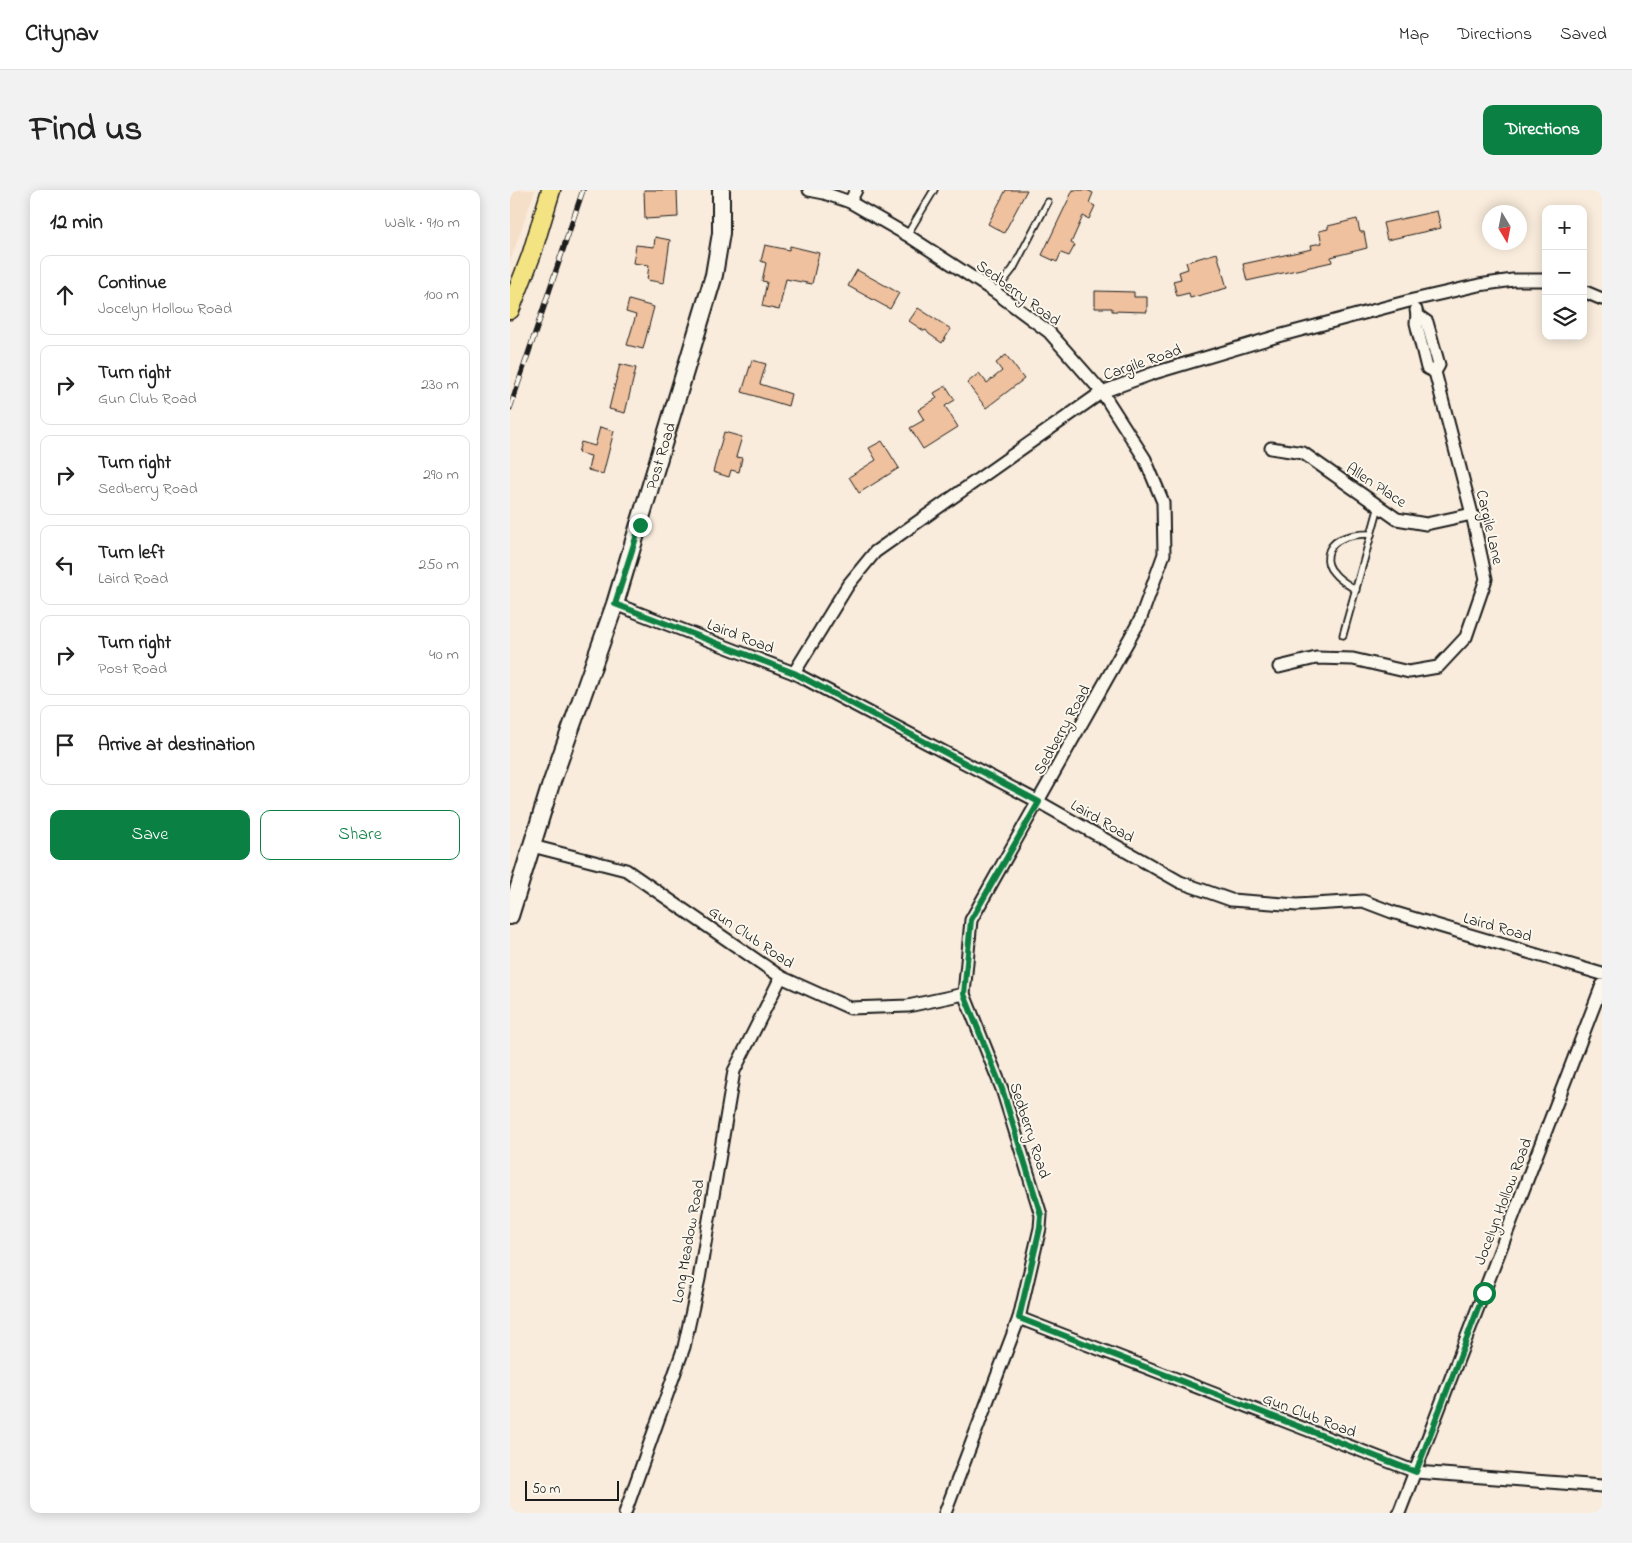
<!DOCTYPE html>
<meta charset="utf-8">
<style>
:root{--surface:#fff;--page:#f2f2f2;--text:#222;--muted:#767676;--line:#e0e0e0;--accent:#0b8043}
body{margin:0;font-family:"Indie Flower",sans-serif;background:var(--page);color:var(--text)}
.controls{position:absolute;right:15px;top:15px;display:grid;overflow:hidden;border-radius:10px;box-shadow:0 2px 12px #0003}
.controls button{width:45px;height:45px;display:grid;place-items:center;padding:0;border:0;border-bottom:1px solid var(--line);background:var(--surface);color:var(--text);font:25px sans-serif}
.compass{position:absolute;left:972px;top:15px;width:45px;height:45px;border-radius:50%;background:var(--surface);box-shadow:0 2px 12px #0003;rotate:170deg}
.scale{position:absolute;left:15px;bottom:12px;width:94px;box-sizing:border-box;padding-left:5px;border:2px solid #1c1c1c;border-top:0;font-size:14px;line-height:18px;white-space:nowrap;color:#1c1c1c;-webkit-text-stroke:4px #fbf7ec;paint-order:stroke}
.stop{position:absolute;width:15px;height:15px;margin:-11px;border:4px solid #0b8043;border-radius:50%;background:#fff}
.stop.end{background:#0b8043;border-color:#fff;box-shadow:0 1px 5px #0008}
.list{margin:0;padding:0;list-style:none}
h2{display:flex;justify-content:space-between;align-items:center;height:65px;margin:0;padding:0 20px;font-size:21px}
h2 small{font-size:16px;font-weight:400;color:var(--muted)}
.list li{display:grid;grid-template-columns:32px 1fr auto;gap:15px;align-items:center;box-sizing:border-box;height:80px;margin:0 10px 10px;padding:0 10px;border:1px solid var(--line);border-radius:10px}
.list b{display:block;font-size:19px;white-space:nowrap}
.list p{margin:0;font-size:16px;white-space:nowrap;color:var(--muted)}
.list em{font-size:16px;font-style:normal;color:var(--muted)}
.actions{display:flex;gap:10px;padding:15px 20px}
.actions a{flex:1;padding:11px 0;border:1px solid var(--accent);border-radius:10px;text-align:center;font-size:18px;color:var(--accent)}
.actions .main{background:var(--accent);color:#fff}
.icon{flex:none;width:28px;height:28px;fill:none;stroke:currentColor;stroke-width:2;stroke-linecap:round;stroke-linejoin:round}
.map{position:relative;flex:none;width:1092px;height:1323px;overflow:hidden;border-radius:10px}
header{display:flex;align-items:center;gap:30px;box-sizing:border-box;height:70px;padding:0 25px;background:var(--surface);border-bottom:1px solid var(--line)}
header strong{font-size:24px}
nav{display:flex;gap:28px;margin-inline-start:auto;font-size:18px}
.intro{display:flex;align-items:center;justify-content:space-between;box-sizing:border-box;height:120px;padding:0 30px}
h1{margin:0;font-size:35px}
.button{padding:12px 22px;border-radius:10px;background:var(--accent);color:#fff;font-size:18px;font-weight:700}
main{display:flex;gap:30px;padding:0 30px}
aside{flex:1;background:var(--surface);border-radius:10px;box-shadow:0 2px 12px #0003}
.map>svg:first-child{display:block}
.built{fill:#f6dfc9}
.building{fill:#efc19e;stroke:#1c1c1c}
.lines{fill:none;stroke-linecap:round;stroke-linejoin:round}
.lane-casing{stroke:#1c1c1c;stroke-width:9}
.street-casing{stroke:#1c1c1c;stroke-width:15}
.secondary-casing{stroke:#1c1c1c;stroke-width:20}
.primary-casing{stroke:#1c1c1c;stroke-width:21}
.lane{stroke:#fbf7ec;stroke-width:5.5}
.street{stroke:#fbf7ec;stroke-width:11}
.secondary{stroke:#fbf7ec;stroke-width:16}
.primary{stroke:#f4e382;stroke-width:18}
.rail-casing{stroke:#1c1c1c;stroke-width:5.5}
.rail{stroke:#fbf7ec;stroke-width:4;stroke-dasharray:11;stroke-linecap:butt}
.route{stroke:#0b8043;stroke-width:6}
.labels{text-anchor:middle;stroke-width:4;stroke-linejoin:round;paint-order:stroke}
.street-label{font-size:16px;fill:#1c1c1c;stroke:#fbf7ec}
</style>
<header>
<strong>Citynav</strong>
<nav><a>Map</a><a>Directions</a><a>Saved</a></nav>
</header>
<div class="intro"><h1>Find us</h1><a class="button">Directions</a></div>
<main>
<aside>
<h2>12 min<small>Walk · 910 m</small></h2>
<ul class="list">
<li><svg class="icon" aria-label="ahead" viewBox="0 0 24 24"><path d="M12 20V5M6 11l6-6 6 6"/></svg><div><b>Continue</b><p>Jocelyn Hollow Road</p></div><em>100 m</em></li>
<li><svg class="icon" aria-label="right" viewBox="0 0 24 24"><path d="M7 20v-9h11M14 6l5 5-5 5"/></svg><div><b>Turn right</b><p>Gun Club Road</p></div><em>230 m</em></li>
<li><svg class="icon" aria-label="right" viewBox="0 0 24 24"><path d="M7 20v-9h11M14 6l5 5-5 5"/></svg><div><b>Turn right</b><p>Sedberry Road</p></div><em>290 m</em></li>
<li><svg class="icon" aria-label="left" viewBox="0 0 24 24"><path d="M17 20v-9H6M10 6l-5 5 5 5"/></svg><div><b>Turn left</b><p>Laird Road</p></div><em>250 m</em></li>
<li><svg class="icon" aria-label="right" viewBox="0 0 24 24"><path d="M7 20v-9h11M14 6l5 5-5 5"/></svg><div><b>Turn right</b><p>Post Road</p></div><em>40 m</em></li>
<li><svg class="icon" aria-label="arrive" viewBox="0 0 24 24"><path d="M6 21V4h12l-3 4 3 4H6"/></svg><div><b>Arrive at destination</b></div></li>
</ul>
<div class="actions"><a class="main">Save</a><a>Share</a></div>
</aside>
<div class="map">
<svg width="1092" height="1323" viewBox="0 0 1092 1323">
<rect width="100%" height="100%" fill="#f9ecdc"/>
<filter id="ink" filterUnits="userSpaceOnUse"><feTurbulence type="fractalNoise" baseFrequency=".02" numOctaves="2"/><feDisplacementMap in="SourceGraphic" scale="10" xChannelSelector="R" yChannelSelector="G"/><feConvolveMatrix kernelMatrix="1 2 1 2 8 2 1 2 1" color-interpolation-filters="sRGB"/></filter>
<g filter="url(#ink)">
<path class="built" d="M 0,0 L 25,0 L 0,72 Z"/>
<g class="building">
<path d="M 134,0 L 167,0 L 168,27 L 135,29 Z"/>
<path d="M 496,0 L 517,0 L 494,43 L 478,34 Z"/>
<path d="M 563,0 L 577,0 L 583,3 L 579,13 L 585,16 L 579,29 L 573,26 L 561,53 L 565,55 L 559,66 L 551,63 L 547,72 L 532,65 Z"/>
<path d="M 927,21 L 931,38 L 877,50 L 873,33 Z"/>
<path d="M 847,29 L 850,42 L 854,42 L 857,58 L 821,67 L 822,72 L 737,91 L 733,74 L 802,59 L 801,55 L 812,53 L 809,41 L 818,39 L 818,36 Z"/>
<path d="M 145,47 L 160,50 L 154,93 L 137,90 L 139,75 L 123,73 L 126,55 L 144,57 Z"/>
<path d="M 255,55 L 279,60 L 280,56 L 309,63 L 302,94 L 276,89 L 269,120 L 252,116 L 257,92 L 252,91 L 256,73 L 251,71 Z"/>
<path d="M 707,63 L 717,98 L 680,108 L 679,103 L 667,106 L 663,91 L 671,89 L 669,82 L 678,79 L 676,72 Z"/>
<path d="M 347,80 L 389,103 L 380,119 L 338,96 Z"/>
<path d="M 585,101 L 624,102 L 624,107 L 637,107 L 637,122 L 602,121 L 602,118 L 585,118 Z"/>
<path d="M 119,110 L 144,117 L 133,159 L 117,155 L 126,125 L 116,122 Z"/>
<path d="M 408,118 L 441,139 L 432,153 L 419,144 L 416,140 L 414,141 L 399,131 Z"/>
<path d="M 496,165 L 514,189 L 476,218 L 457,193 L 469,183 L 477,193 L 492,181 L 486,173 Z"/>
<path d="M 242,170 L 256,174 L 250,194 L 281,204 L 278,216 L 232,202 Z"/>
<path d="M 110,174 L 126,178 L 115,223 L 99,219 Z"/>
<path d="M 436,196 L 445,210 L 435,216 L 448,237 L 413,259 L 400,238 L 414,230 L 408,220 L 427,208 L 424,203 Z"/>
<path d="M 90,237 L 104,241 L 93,284 L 78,280 L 81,266 L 68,263 L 71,252 L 85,256 Z"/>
<path d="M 214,242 L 232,247 L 226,267 L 232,268 L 229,282 L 221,280 L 219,287 L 203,282 Z"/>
<path d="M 372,251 L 389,278 L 349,303 L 339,287 L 366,270 L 359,258 Z"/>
</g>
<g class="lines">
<g class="lane-casing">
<g id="lane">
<path d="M 397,45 L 424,0"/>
<path d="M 485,102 L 503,79 L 538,12"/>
<path d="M 846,400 C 839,395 829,390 824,383 C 819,378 817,371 818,365 C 821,346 845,344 861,344"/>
<path d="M 833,445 L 869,316"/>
</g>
</g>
<g class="street-casing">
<g id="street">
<path d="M 299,0 L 314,3 L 340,12 L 397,45 L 485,102 L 539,142 L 592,202 L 635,269 L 653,312 L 654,364 L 630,430 L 461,730 L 454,804 L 492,899 L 531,1025 L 530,1038 L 509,1128 L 435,1323"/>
<path d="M 340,12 L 346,0"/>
<path d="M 1073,101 L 1092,109"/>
<path d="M 906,120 L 907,125 L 906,133 L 917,178 L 925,182"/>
<path d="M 761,258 L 793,263 L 887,329 L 916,334 L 962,324"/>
<path d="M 105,414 L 284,483 L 529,612 L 670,692 L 721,710 L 787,715 L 853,711 L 882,722 L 1092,784"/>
<path d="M 769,477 L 806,468 L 843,469 L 899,482 L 928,477 L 956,447 L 976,389 L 962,324 L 925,182 L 929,175 L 917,132 L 907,125"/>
<path d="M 284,483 L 338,395 L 365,362 L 592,202 L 644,183 L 768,146 L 903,110 L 969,95 L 1003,90 L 1036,90"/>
<path d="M 22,656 L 116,680 L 271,787 L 340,818 L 398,816 L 454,804"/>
<path d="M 509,1128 L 906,1282 L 1092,1296"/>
<path d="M 115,1323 L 174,1157 L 189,1089 L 224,881 L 271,787"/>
<path d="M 889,1323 L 1092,795"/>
</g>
</g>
<g class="secondary-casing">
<g id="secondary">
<path id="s1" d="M 0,726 L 40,597 L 105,414 L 204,85 L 211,43 L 211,0"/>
</g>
</g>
<g class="primary-casing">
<path id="primary" d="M 0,120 L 21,66 L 41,0"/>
</g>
<use href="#lane" class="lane"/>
<use href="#street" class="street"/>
<use href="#secondary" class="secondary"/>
<use href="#primary" class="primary"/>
<g class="rail-casing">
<path id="rail" d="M 0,218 L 73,0"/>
</g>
<use href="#rail" class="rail"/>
</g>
</g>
<g class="lines" filter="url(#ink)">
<path class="route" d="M 130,335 L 105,414 L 284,483 L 529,612 L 461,730 L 454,804 L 492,899 L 531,1025 L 530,1038 L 509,1128 L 906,1282 L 974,1103"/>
</g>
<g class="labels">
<g class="street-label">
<text transform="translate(509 102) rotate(36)" y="6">Sedberry Road</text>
<text transform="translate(632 171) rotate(-19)" y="6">Cargile Road</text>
<text dy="6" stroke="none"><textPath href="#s1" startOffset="484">Post Road</textPath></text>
<text transform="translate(867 294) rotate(33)" y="6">Allen Place</text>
<text transform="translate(981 337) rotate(77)" y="6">Cargile Lane</text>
<text transform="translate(231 445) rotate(21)" y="6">Laird Road</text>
<text transform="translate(551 539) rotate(-61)" y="6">Sedberry Road</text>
<text transform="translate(593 630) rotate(30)" y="6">Laird Road</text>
<text transform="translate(988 736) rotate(16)" y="6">Laird Road</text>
<text transform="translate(242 746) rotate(34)" y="6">Gun Club Road</text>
<text transform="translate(521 940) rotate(72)" y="6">Sedberry Road</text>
<text transform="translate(992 1011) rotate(-69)" y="6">Jocelyn Hollow Road</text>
<text transform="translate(177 1051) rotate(-80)" y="6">Long Meadow Road</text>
<text transform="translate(800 1224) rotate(21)" y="6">Gun Club Road</text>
</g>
</g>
</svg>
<div class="controls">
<button>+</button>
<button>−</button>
<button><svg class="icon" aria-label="layers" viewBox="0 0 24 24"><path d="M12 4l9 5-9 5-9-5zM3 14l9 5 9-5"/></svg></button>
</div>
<svg class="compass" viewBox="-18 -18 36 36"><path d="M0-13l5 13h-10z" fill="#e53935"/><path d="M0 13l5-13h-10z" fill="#767676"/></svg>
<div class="scale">50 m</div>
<div class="stop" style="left:974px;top:1103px"></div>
<div class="stop end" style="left:130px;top:335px"></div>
</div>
</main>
